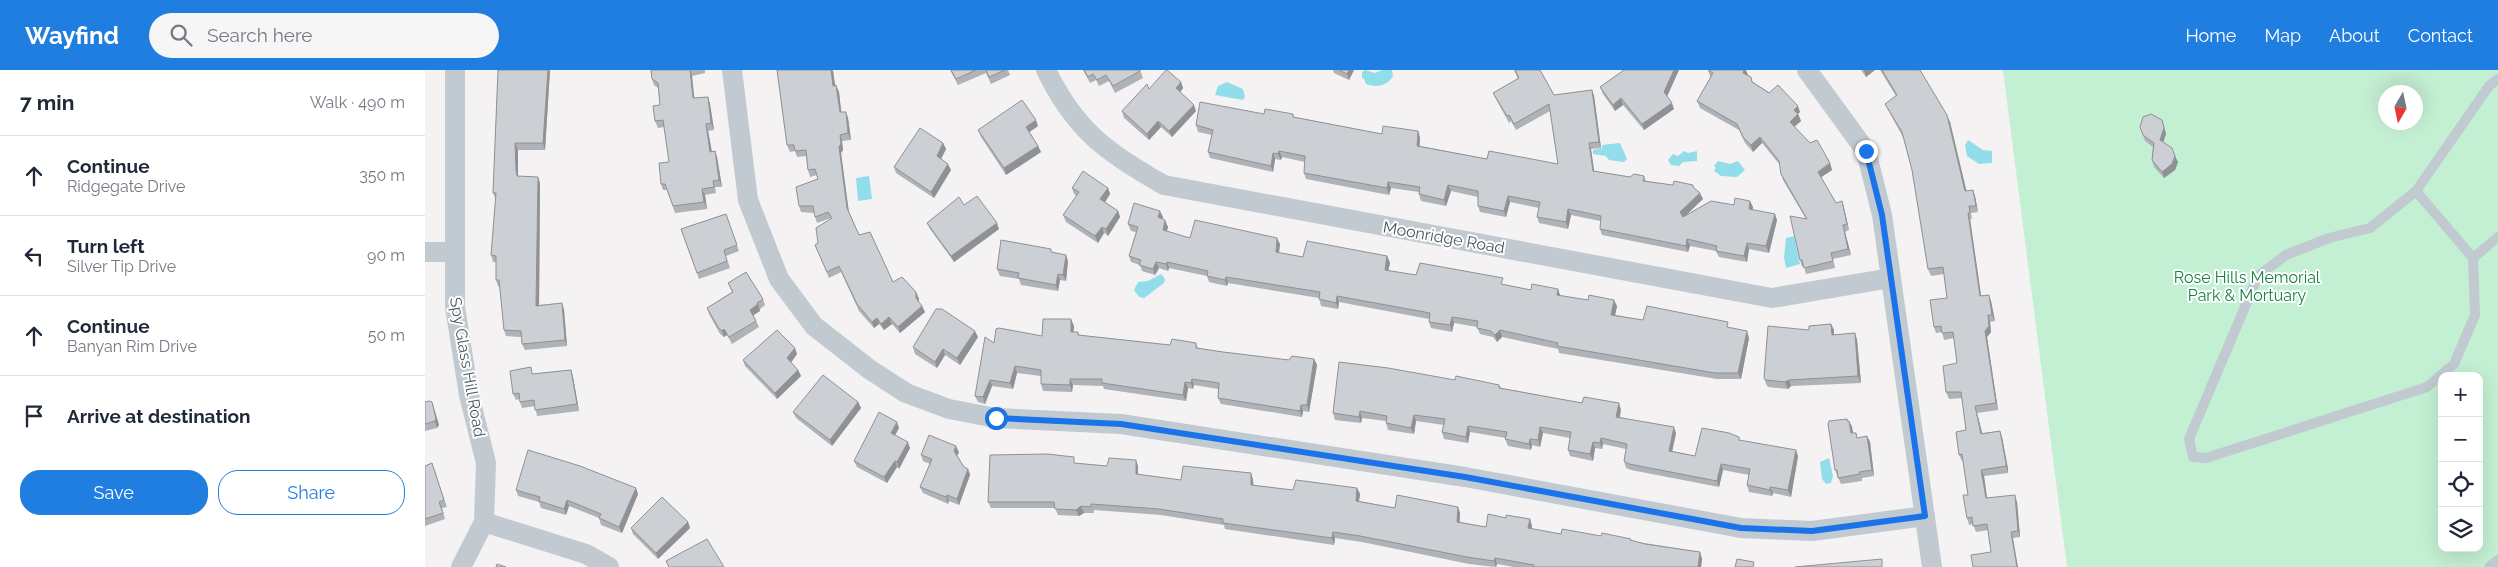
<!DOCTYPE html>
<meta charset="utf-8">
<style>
:root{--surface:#fff;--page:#f6f6f7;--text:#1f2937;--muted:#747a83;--line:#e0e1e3;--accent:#207ee0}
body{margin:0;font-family:Raleway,sans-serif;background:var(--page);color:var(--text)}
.controls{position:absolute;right:15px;bottom:15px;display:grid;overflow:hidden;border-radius:10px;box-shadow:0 5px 20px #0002}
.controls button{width:45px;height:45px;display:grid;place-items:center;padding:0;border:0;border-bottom:1px solid var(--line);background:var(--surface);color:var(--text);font:25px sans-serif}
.compass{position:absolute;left:1953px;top:15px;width:45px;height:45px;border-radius:50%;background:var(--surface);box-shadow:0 5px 20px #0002;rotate:189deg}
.stop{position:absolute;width:15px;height:15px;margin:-11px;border:4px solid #1a73e8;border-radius:50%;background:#fff}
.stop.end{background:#1a73e8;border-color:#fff;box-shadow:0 1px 5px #0008}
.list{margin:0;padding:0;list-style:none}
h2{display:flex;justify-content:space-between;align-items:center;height:65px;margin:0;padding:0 20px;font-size:21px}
h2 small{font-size:16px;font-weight:400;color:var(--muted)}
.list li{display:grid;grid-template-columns:32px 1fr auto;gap:15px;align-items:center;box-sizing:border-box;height:80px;padding:0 20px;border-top:1px solid var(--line)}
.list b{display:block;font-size:19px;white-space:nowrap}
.list p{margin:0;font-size:16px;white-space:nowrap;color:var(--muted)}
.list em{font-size:16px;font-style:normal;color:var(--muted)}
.actions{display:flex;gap:10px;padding:15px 20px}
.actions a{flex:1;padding:11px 0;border:1px solid var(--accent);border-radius:20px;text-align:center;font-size:18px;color:var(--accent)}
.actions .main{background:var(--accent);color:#fff}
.icon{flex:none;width:28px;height:28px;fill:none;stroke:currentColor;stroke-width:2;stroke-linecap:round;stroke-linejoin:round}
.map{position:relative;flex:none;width:2073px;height:497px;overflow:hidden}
header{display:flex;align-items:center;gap:30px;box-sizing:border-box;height:70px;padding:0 25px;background:var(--accent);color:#fff}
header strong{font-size:24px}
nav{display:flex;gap:28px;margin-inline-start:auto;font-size:18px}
.search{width:350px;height:45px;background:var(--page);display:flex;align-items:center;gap:12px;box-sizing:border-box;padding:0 18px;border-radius:28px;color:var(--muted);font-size:19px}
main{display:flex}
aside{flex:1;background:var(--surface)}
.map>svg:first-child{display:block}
.green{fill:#c3efd2;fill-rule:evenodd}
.water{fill:#92ddea}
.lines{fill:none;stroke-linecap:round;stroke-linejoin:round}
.lane{stroke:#c1cad0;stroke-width:10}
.street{stroke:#c1cad0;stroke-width:20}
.wall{fill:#afb2b6}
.shaded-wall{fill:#8f9194}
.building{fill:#cccfd4;stroke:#8f9194}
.route{stroke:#1a73e8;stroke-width:6}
.labels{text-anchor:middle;stroke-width:4;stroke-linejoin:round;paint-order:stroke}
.street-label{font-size:16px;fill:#4a565f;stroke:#fff}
.park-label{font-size:16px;fill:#1b8148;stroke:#fff}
</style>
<header>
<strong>Wayfind</strong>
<div class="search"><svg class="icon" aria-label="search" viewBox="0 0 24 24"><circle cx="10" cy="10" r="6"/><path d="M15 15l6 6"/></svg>Search here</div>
<nav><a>Home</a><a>Map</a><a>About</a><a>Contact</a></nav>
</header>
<main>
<aside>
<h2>7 min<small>Walk · 490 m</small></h2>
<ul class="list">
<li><svg class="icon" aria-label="ahead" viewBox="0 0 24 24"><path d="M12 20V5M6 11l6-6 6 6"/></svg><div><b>Continue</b><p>Ridgegate Drive</p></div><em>350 m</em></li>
<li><svg class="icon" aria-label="left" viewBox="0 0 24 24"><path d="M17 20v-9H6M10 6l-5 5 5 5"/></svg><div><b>Turn left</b><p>Silver Tip Drive</p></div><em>90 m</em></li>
<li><svg class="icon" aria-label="ahead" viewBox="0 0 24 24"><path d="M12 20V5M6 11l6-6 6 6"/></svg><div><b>Continue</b><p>Banyan Rim Drive</p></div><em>50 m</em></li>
<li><svg class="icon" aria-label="arrive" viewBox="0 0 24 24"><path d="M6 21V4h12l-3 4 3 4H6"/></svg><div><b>Arrive at destination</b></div></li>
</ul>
<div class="actions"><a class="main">Save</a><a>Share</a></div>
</aside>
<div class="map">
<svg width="2073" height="497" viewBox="0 0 2073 497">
<rect width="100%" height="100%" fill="#f4f2f2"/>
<path class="green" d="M 1578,0 L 2073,0 L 2073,497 L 1642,497 ZM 1960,22 L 1990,22 L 1990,52 L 1960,52 ZM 2017,306 L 2054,306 L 2054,478 L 2017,478 Z"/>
<g class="water">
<path d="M 940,0 L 950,3 L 957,0 L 967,0 L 968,6 C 962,16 952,18 941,14 L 939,9 L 937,8 L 937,2 Z"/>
<path d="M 802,12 L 818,19 L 820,27 L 818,30 L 790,25 L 793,16 Z"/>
<path d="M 1543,70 L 1558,80 L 1567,81 L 1567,93 L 1554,94 L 1542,86 L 1540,75 Z"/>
<path d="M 1195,73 L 1202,89 L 1199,92 L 1184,90 L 1181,86 L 1168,84 L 1168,80 L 1177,78 L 1177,75 Z"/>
<path d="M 1259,81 L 1263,83 L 1272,81 L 1272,91 L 1258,92 L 1254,96 L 1246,95 L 1243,90 L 1248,84 L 1253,86 Z"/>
<path d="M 1293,91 L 1305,94 L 1313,91 L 1320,100 L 1312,107 L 1296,106 L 1289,101 L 1291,98 L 1289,96 Z"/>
<path d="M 444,106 L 447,129 L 433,131 L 431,108 Z"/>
<path d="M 1369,166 L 1375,194 L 1361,198 L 1359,188 L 1361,168 Z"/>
<path d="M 736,204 L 740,209 L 739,213 L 719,228 L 714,227 L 709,220 L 713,212 L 723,211 Z"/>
<path d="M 1404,388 L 1408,406 L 1406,413 L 1401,414 L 1397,409 L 1395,392 Z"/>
</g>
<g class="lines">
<g class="lane">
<path d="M 1991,121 L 2048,188 L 2050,245 L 2029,294 L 2002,317 L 1781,388 L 1768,387 L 1764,369 L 1833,206 L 1861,185 L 1904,168 L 1945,158 L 1991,121 L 2064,16 L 2073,9"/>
<path d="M 2048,188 L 2073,167"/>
<path d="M 2064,497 L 2073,490"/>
</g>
<g class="street">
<path d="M 30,0 L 30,237 L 44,325 L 61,393 L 59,452 L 36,497"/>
<path d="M 307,0 L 323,130 L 354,209 L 389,256 L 444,299 L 481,323 L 524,339 L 571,348 L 696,354 L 1040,407 L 1316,458 L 1387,461 L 1500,446"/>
<path d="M 621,0 C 650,60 682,83 739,115 L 1347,228 L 1466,208"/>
<path d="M 1382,0 L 1441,81 L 1457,145 L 1507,497"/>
<path d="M 0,182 L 28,182"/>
<path d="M 59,452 L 161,484 L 184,497"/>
</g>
</g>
<g class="wall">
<path d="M 73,0 L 125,0 L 120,80 L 93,80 L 93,106 L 115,113 L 114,235 L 137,233 L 139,240 L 142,276 L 100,280 L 97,274 L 97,267 L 81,266 L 79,260 L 75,217 L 73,216 L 71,210 L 71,192 L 68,192 L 66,185 L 71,130 L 68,123 Z"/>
<path d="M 226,0 L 280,0 L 280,3 L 267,6 L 269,28 L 283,27 L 285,34 L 289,60 L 283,61 L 287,82 L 290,81 L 292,87 L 297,117 L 290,117 L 291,123 L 280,125 L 282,139 L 250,143 L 242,120 L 238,120 L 236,114 L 244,92 L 239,57 L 233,58 L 230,51 L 235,35 L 233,18 L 229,15 L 227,9 Z"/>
<path d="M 352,0 L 408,0 L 410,15 L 414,22 L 416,42 L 421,42 L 423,48 L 426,70 L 417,71 L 418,80 L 416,83 L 424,142 L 434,165 L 468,212 L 491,222 L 494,229 L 493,232 L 497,236 L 500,242 L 475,263 L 467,254 L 459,260 L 454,254 L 449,258 L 434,241 L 416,202 L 404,208 L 390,175 L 393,173 L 406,149 L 406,148 L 392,153 L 389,143 L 376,142 L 374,136 L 393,109 L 392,105 L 385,107 L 383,100 L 381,86 L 372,87 L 370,81 L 365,82 L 362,75 Z"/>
<path d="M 525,0 L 583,0 L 585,5 L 566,14 L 561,3 L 533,15 Z"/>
<path d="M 658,0 L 715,0 L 718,8 L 690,23 L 684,11 L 674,16 L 671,10 L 665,13 Z"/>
<path d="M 908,0 L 929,0 L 924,10 L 909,3 Z"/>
<path d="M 1089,0 L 1115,0 L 1129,25 L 1167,20 L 1169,26 L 1176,78 L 1166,79 L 1169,101 L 1205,107 L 1219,106 L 1221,111 L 1270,119 L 1278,129 L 1261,145 L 1309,135 L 1328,137 L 1327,140 L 1352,150 L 1344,183 L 1324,179 L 1322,192 L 1294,187 L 1291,181 L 1265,176 L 1263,182 L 1177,165 L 1175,159 L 1175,151 L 1146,145 L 1143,159 L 1114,153 L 1112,147 L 1114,138 L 1085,132 L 1081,147 L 1055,142 L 1053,136 L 1053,127 L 1026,121 L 1021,136 L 996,131 L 994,124 L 994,122 L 966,118 L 964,125 L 881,109 L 879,103 L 880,92 L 857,87 L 856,90 L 850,89 L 848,102 L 785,88 L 783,82 L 787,65 L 773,62 L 771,55 L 868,44 L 869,47 L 957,64 L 993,61 L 995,68 L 995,76 L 1062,89 L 1133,94 L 1125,41 L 1091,60 L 1086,51 L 1084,53 L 1071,29 L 1068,23 L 1093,9 Z"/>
<path d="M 1199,0 L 1254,0 L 1242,27 L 1249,39 L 1219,60 L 1198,35 L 1190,41 L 1178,24 L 1175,17 Z"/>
<path d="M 1283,0 L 1323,5 L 1328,12 L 1375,42 L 1373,44 L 1376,51 L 1369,57 L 1405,93 L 1407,100 L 1396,107 L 1411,133 L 1417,131 L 1419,138 L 1424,160 L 1420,162 L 1426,185 L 1408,189 L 1410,198 L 1381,204 L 1379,196 L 1377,197 L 1375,190 L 1381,149 L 1358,110 L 1356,104 L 1355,95 L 1337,73 L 1328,82 L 1320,73 L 1314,60 L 1275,38 L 1272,31 L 1286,7 L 1285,6 Z"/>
<path d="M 1436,0 L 1450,0 L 1441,7 Z"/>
<path d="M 1455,0 L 1495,0 L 1525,52 L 1541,121 L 1548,120 L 1550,126 L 1553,142 L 1546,143 L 1547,149 L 1545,149 L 1556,226 L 1566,231 L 1570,251 L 1565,252 L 1566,262 L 1562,267 L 1573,340 L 1552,343 L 1557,363 L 1575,361 L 1577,367 L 1583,399 L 1583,403 L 1559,406 L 1562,428 L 1592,432 L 1595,467 L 1588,468 L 1566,482 L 1563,460 L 1551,462 L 1548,454 L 1544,455 L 1542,448 L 1543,425 L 1538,391 L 1537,391 L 1534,385 L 1541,360 L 1537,328 L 1524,329 L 1521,322 L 1532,293 L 1529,268 L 1519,270 L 1517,262 L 1511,263 L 1509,257 L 1522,228 L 1519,204 L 1506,206 L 1503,199 L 1487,100 L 1478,67 L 1463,40 L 1460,34 L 1471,26 Z"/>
<path d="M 756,12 L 758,18 L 755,22 L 771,41 L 747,67 L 736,57 L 724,70 L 699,48 L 697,41 L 724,19 Z"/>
<path d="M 1737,50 L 1741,64 L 1738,72 L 1753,92 L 1750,100 L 1739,108 L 1729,97 L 1727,90 L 1728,77 L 1720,71 L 1715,57 Z"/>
<path d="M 613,56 L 604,62 L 613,76 L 616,82 L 581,105 L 556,67 L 553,60 Z"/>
<path d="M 518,73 L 521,79 L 516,89 L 526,100 L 509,128 L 471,103 L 469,97 Z"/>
<path d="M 647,118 L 683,118 L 685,124 L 680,132 L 693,141 L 695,147 L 683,166 L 679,163 L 673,173 L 641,152 L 638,145 L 652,126 L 649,124 Z"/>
<path d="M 539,135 L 574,159 L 529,192 L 505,159 L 502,153 Z"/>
<path d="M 301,144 L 314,181 L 301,186 L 305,198 L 274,209 L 256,159 Z"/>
<path d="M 738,147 L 737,149 L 743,157 L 742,161 L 765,168 L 855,174 L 854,183 L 878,187 L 962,186 L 965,193 L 963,201 L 991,205 L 1080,215 L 1106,220 L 1133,219 L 1135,226 L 1192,236 L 1190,245 L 1218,250 L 1305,258 L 1324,268 L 1316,309 L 1292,309 L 1134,283 L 1133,279 L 1077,267 L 1072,272 L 1068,267 L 1055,264 L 1052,257 L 1029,253 L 1027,262 L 1006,258 L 1004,252 L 1004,249 L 914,232 L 913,239 L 896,236 L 894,228 L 803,213 L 802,216 L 784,212 L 782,206 L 744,198 L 743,201 L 734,198 L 730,205 L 717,201 L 715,195 L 706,192 L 704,186 L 711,162 L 706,161 L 703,154 Z"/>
<path d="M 628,183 L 643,191 L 641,211 L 635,210 L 633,221 L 596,215 L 594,209 L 575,206 L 572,199 Z"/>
<path d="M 303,213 L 338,229 L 340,235 L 335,239 L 335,241 L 328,245 L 334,257 L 307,274 L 302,265 L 299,267 L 295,264 L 284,244 L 282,238 L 307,222 Z"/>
<path d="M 1406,254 L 1409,260 L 1409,265 L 1430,263 L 1432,270 L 1436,313 L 1366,316 L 1363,319 L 1343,317 L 1341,314 L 1339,308 L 1384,260 Z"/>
<path d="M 649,256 L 648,262 L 653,262 L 654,265 L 745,275 L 771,273 L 773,278 L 798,282 L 864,290 L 889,289 L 892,295 L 884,342 L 878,341 L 877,347 L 796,334 L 793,328 L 793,319 L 769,315 L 768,319 L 763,318 L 761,331 L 679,319 L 678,316 L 648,315 L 647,322 L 618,321 L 616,314 L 616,306 L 592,303 L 588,319 L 567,316 L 560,334 L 553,332 L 550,326 L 569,273 L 617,266 Z"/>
<path d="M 553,267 L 535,295 L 520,285 L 512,298 L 490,284 L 488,277 Z"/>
<path d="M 372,284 L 366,293 L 373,300 L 376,306 L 352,329 L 320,296 L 318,290 Z"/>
<path d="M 146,300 L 148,307 L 154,341 L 112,346 L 110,336 L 97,338 L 94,329 L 91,330 L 88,324 L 109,304 Z"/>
<path d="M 1030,310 L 1074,315 L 1076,318 L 1196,340 L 1195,347 L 1251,363 L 1247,381 L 1270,386 L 1315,370 L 1373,386 L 1366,427 L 1348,423 L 1347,426 L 1324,422 L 1322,415 L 1324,405 L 1298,400 L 1294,417 L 1206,400 L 1201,398 L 1199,391 L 1201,379 L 1178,374 L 1177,379 L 1170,378 L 1168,391 L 1145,386 L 1143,380 L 1145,368 L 1118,363 L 1115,377 L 1107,375 L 1106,380 L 1083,376 L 1080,369 L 1081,368 L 1045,362 L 1043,373 L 1019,369 L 1017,362 L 1019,355 L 991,351 L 989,364 L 963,360 L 961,353 L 961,351 L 937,348 L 936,353 L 910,350 L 908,343 Z"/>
<path d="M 0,332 L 9,338 L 14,355 L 12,358 L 0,361 Z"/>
<path d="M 433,332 L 436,338 L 407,376 L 371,348 L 368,342 Z"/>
<path d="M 1422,349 L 1423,351 L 1424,351 L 1427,357 L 1428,363 L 1433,368 L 1442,366 L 1445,372 L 1449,406 L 1437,408 L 1437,411 L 1416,414 L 1410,400 Z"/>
<path d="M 474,358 L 470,365 L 485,378 L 474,399 L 472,397 L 462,413 L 432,397 L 429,391 Z"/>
<path d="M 534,382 L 532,386 L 539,397 L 543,399 L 545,405 L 534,435 L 524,431 L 523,434 L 498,423 L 495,417 L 505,394 L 498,391 L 496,385 Z"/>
<path d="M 7,393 L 22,437 L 17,438 L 20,449 L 0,456 L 0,396 Z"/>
<path d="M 651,393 L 682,396 L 713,396 L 713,405 L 756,410 L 826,403 L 828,410 L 828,415 L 868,420 L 932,418 L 935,424 L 934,431 L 970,438 L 1033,437 L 1035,443 L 1035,452 L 1061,457 L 1081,448 L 1105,449 L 1107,456 L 1106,459 L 1136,464 L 1176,466 L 1275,482 L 1277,489 L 1276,497 L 1089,497 L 1072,494 L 1071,497 L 1044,494 L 937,472 L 910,468 L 909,475 L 800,459 L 799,455 L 736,445 L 669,440 L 669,443 L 659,443 L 654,446 L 633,445 L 630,438 L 566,438 L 563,432 Z"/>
<path d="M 91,420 L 213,424 L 197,463 L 176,455 L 174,448 L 144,436 L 141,445 L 116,438 L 114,432 L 93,426 Z"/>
<path d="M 263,452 L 265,458 L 233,489 L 208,464 L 206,458 Z"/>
</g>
<g class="shaded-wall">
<path d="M 123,0 L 125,0 L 120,80 L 118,73 Z"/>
<path d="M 265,0 L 267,6 L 270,34 L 268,28 Z"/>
<path d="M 406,0 L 408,1 L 411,22 L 408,16 Z"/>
<path d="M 924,0 L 929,0 L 924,10 L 922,4 Z"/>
<path d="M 1249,0 L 1254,0 L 1241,28 L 1239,22 Z"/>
<path d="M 1319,0 L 1321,0 L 1323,5 L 1320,9 L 1318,3 Z"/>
<path d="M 1439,0 L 1450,0 L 1441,7 Z"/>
<path d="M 756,12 L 758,18 L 754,24 L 751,18 Z"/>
<path d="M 411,15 L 414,22 L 417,48 L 415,42 Z"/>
<path d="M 1167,20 L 1169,26 L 1176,78 L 1174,72 Z"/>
<path d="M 283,27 L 285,34 L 289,60 L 286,53 Z"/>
<path d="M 1196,28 L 1198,35 L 1190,41 L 1188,35 Z"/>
<path d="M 1247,33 L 1249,39 L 1219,60 L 1217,54 Z"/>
<path d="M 769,35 L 771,41 L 747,67 L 744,61 Z"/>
<path d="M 1373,36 L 1375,42 L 1371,46 L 1369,40 Z"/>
<path d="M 421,42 L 423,48 L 426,70 L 423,63 Z"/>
<path d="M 1373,44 L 1376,51 L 1367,59 L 1365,52 Z"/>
<path d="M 1522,45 L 1525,52 L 1543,127 L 1540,121 Z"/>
<path d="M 611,50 L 613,56 L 603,63 L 601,57 Z"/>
<path d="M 1737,50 L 1741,64 L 1737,76 L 1735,70 Z"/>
<path d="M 733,51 L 736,57 L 724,70 L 722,64 Z"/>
<path d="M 281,54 L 283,61 L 288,88 L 285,82 Z"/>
<path d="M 993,61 L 995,68 L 994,82 L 992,76 Z"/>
<path d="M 415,65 L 417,71 L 418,80 L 416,83 L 424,144 L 422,138 L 414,77 Z"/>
<path d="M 1335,67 L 1337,73 L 1328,82 L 1326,75 Z"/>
<path d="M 90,73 L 93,80 L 93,107 L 92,106 L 91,100 Z"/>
<path d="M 518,73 L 521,79 L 514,93 L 512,86 Z"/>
<path d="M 1164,73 L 1166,79 L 1170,107 L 1168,101 Z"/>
<path d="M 613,76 L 616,82 L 581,105 L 579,98 Z"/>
<path d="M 290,81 L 292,87 L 297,117 L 294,110 Z"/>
<path d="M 854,81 L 857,87 L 856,90 L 853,84 Z"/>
<path d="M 848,83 L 850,89 L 848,102 L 846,96 Z"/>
<path d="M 1750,86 L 1753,92 L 1750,100 L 1739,108 L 1737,102 Z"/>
<path d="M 1405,93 L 1407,100 L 1395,108 L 1393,102 Z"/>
<path d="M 523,94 L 526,100 L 509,128 L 506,122 Z"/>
<path d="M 113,107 L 115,113 L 114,242 L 111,236 Z"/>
<path d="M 963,112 L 966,118 L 964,125 L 962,118 Z"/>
<path d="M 1023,115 L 1026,121 L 1021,136 L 1019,130 Z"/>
<path d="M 683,118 L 685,124 L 678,135 L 675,129 Z"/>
<path d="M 277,119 L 280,125 L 282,139 L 279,132 Z"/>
<path d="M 1548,120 L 1550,126 L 1553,142 L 1551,136 Z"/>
<path d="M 1275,123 L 1278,129 L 1257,149 L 1255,142 Z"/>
<path d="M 1083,126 L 1085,132 L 1081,147 L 1079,141 Z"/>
<path d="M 1325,131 L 1328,137 L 1327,145 L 1324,139 Z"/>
<path d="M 1417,131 L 1419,138 L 1424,160 L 1422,154 Z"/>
<path d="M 1143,139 L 1146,145 L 1143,159 L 1141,152 Z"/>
<path d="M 693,141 L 695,147 L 683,166 L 681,159 Z"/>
<path d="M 735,141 L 738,147 L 736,154 L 733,147 Z"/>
<path d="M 1543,143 L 1545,149 L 1557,232 L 1555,226 Z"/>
<path d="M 1350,144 L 1352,150 L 1344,183 L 1341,176 Z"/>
<path d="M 740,150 L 743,157 L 740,166 L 738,160 Z"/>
<path d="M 572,153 L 574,159 L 529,192 L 526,186 Z"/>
<path d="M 1418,155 L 1420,162 L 1426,185 L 1423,179 Z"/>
<path d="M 677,157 L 679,163 L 673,173 L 670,166 Z"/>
<path d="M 852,168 L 855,174 L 853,189 L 851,182 Z"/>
<path d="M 1262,169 L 1265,176 L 1263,182 L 1261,176 Z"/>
<path d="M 1322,173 L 1324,179 L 1322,192 L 1319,186 Z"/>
<path d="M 641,185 L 643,191 L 641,211 L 638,205 Z"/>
<path d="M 962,186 L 965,193 L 962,206 L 960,200 Z"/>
<path d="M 731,192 L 734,198 L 730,205 L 728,199 Z"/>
<path d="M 742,192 L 744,198 L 743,201 L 741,194 Z"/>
<path d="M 633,204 L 635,210 L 633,221 L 631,215 Z"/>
<path d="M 801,207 L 803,213 L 802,216 L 800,210 Z"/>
<path d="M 1133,219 L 1135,225 L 1134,232 L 1132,225 Z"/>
<path d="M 491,222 L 494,229 L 493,235 L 491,228 Z"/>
<path d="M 1564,225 L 1566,231 L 1570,251 L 1567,245 Z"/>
<path d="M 912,226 L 914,232 L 913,239 L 911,233 Z"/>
<path d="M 1189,230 L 1192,236 L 1189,251 L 1186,245 Z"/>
<path d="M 137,233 L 139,240 L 142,276 L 140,270 Z"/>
<path d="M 333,234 L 335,241 L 327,246 L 325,240 Z"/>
<path d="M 497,236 L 500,242 L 475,263 L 473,257 Z"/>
<path d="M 1563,245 L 1565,252 L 1566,262 L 1562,267 L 1573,340 L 1571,333 L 1560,261 Z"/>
<path d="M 464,247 L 467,254 L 459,260 L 456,254 Z"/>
<path d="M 1027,247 L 1029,253 L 1027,262 L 1025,255 Z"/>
<path d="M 452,248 L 454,254 L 449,258 L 447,252 Z"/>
<path d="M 646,249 L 649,256 L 648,268 L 646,262 Z"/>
<path d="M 1406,254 L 1409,260 L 1409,271 L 1407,265 Z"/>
<path d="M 299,259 L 302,265 L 299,267 L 297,261 Z"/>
<path d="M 1075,260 L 1077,267 L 1072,272 L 1070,265 Z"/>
<path d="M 550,261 L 553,267 L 535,295 L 532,288 Z"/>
<path d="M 1322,261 L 1324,268 L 1316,309 L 1313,303 Z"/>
<path d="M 1430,263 L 1432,270 L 1436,313 L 1433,306 Z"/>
<path d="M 370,278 L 372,284 L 364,295 L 362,288 Z"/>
<path d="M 518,279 L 520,285 L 512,298 L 510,292 Z"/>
<path d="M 889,289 L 892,295 L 884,342 L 882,335 Z"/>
<path d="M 590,296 L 592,303 L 588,319 L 585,313 Z"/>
<path d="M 146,300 L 148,307 L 154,341 L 152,334 Z"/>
<path d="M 373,300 L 376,306 L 352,329 L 350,323 Z"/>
<path d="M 645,309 L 648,315 L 647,322 L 645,315 Z"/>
<path d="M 767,309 L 769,315 L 768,319 L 766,313 Z"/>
<path d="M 565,310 L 567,316 L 560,334 L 558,327 Z"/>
<path d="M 1364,310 L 1366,316 L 1363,319 L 1360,312 Z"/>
<path d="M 760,312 L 763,318 L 761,331 L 758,325 Z"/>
<path d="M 7,332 L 14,355 L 12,358 L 10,351 Z"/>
<path d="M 433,332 L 436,338 L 407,376 L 405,370 Z"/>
<path d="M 1194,333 L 1196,340 L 1193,353 L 1191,347 Z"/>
<path d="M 876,335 L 878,341 L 877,347 L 875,341 Z"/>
<path d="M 1550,336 L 1552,343 L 1559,370 L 1556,364 Z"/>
<path d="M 935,341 L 937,348 L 936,353 L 934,347 Z"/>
<path d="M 989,345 L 991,351 L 989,364 L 986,358 Z"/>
<path d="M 1424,351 L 1427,357 L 1429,370 L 1426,363 Z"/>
<path d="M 472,352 L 474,358 L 468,369 L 466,363 Z"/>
<path d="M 1043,356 L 1045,362 L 1043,373 L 1041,367 Z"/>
<path d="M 1115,357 L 1118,363 L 1115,377 L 1113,370 Z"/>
<path d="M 1249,357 L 1251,363 L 1246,387 L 1244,381 Z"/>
<path d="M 1575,361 L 1577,367 L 1583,399 L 1583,403 L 1581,396 Z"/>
<path d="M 1442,366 L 1445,372 L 1449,406 L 1447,400 Z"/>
<path d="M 1176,368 L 1178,374 L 1177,379 L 1175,373 Z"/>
<path d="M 1105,369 L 1107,375 L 1106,380 L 1104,374 Z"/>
<path d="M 483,372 L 485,378 L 474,399 L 472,392 Z"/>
<path d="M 1168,372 L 1170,378 L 1168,391 L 1165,384 Z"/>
<path d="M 531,376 L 534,382 L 531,388 L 529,381 Z"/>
<path d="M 1371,380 L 1373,386 L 1366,427 L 1363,420 Z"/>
<path d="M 711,390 L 713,396 L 713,411 L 711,404 Z"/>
<path d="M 470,391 L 472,397 L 462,413 L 459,407 Z"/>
<path d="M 1296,394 L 1298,400 L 1294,417 L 1292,411 Z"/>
<path d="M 543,399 L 545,405 L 534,435 L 532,429 Z"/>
<path d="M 1556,400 L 1559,406 L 1563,435 L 1561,428 Z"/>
<path d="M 826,403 L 828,410 L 829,421 L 826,415 Z"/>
<path d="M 1345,417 L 1348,423 L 1347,426 L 1345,420 Z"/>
<path d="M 211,418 L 213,424 L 197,463 L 194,457 Z"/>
<path d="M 932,418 L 935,424 L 933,437 L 931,431 Z"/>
<path d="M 522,425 L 524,431 L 523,434 L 521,427 Z"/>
<path d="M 1590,425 L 1592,432 L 1595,467 L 1593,461 Z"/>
<path d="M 142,430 L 144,436 L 141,445 L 139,439 Z"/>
<path d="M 656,436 L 659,443 L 654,446 L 651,440 Z"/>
<path d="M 1033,437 L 1035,443 L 1034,458 L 1032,452 Z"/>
<path d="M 1105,449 L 1107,456 L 1105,464 L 1103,458 Z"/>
<path d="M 263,452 L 265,458 L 233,489 L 231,483 Z"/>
<path d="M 908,462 L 910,468 L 909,475 L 907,468 Z"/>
<path d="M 1586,462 L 1588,468 L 1593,497 L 1592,497 Z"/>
<path d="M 1275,482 L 1277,489 L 1276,497 L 1273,497 Z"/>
<path d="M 1070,488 L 1072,494 L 1071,497 L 1069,491 Z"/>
</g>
<g class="building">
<path d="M 73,0 L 123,0 L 118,73 L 90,73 L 91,100 L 92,106 L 113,107 L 111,236 L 137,233 L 140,270 L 97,274 L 96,261 L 79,260 L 74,210 L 71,210 L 71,186 L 66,185 L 71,123 L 68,123 Z"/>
<path d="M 226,0 L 265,0 L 268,28 L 283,27 L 286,53 L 281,54 L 285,82 L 290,81 L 294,110 L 288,111 L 289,117 L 277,119 L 279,132 L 248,136 L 240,114 L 236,114 L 234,93 L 244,92 L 238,50 L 230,51 L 228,36 L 235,35 L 233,13 L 227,9 Z"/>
<path d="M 352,0 L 406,0 L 408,16 L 411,15 L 415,42 L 421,42 L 423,63 L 415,65 L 416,74 L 414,77 L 422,138 L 434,165 L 445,162 L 468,212 L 477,207 L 491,222 L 491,228 L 497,236 L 473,257 L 464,247 L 456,254 L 452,248 L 447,252 L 432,234 L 414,196 L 402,202 L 390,175 L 393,173 L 391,158 L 407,148 L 403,142 L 390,147 L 388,136 L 374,136 L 371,117 L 393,109 L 390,99 L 383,100 L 381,80 L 370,81 L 369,75 L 362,75 Z"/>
<path d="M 526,0 L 551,0 L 531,9 Z"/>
<path d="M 561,0 L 580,0 L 564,7 Z"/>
<path d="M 659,0 L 715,0 L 715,1 L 688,16 L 681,5 L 672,10 L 668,4 L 663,7 Z"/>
<path d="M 741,0 L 742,0 L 756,12 L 751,18 L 769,35 L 744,61 L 733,51 L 722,64 L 697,41 L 722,14 L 724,19 Z"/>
<path d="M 914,0 L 924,0 L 922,4 Z"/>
<path d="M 1090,0 L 1115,0 L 1129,25 L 1167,20 L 1174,72 L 1164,73 L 1168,101 L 1205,107 L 1209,104 L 1219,106 L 1218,111 L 1248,115 L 1249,111 L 1268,115 L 1268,117 L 1275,123 L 1255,142 L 1258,147 L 1286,131 L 1309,135 L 1310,128 L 1325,131 L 1324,139 L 1350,144 L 1341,176 L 1322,173 L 1319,186 L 1291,181 L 1292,176 L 1262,169 L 1261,176 L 1175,159 L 1176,146 L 1143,139 L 1141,152 L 1112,147 L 1115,132 L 1083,126 L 1079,141 L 1053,136 L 1053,121 L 1023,115 L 1019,130 L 994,124 L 995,117 L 963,112 L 962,118 L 879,103 L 880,86 L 854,81 L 853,84 L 848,83 L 846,96 L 783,82 L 788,60 L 771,55 L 775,32 L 839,44 L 840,39 L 868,44 L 868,47 L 957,64 L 958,56 L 993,61 L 992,76 L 1062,89 L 1064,81 L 1133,94 L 1124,34 L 1089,54 L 1084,45 L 1082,46 L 1068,23 L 1094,8 Z"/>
<path d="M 1199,0 L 1249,0 L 1239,22 L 1247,33 L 1217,54 L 1196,28 L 1188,35 L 1175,17 Z"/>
<path d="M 1283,0 L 1319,0 L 1318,3 L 1326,7 L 1327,12 L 1344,23 L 1353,15 L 1373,36 L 1369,40 L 1373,44 L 1365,52 L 1385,73 L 1392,70 L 1405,93 L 1393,102 L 1411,133 L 1417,131 L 1422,154 L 1418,155 L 1423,179 L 1406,183 L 1408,191 L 1379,198 L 1377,190 L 1375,190 L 1365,146 L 1382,149 L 1356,104 L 1354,91 L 1335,67 L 1326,75 L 1318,67 L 1312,54 L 1272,31 L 1288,3 Z"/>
<path d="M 1457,0 L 1495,0 L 1522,45 L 1540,121 L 1548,120 L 1551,136 L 1544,136 L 1545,143 L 1543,143 L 1555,226 L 1564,225 L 1567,245 L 1563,245 L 1564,256 L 1560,261 L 1571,333 L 1550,336 L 1556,364 L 1575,361 L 1581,393 L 1581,396 L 1556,400 L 1561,428 L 1590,425 L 1593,461 L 1586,462 L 1592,497 L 1548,497 L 1546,485 L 1566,482 L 1562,454 L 1548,456 L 1547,447 L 1542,448 L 1538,425 L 1543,425 L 1537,384 L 1534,385 L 1531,362 L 1541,360 L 1536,322 L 1521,322 L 1518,296 L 1532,293 L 1528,262 L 1517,263 L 1516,256 L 1509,257 L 1505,230 L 1522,228 L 1518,197 L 1503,199 L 1487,100 L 1477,62 L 1460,34 L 1472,25 Z"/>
<path d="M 597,30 L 611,50 L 601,57 L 613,76 L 579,98 L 553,60 Z"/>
<path d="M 1726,44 L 1737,50 L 1739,58 L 1735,70 L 1747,78 L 1750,86 L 1747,94 L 1737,102 L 1727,90 L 1729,73 L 1718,65 L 1715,57 L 1718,47 Z"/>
<path d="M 495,58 L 518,73 L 512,86 L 523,94 L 506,122 L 469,97 Z"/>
<path d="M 658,101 L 683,118 L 675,129 L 693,141 L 681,159 L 677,157 L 670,166 L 638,145 L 654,122 L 647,118 Z"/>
<path d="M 552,126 L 572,153 L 526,186 L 502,153 L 534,127 L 539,135 Z"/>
<path d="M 709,133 L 735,141 L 733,147 L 740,150 L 738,160 L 765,168 L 770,150 L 852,168 L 851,182 L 878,187 L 882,171 L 962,186 L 960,200 L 991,205 L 995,193 L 1078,208 L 1076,214 L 1106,220 L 1107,214 L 1133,219 L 1132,225 L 1163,230 L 1164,225 L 1189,230 L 1186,245 L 1218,250 L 1222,236 L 1303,252 L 1302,257 L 1322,261 L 1313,303 L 1290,303 L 1132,276 L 1133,273 L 1075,260 L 1070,265 L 1066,261 L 1052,258 L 1053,251 L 1027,247 L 1025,255 L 1004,252 L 1005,243 L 912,226 L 911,233 L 894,229 L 895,222 L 801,207 L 800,210 L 782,206 L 783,201 L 742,192 L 741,194 L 731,192 L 728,199 L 714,195 L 716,190 L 704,186 L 713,157 L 703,154 Z"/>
<path d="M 301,144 L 312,175 L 299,180 L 302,191 L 272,203 L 256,159 Z"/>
<path d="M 576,170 L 626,179 L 626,182 L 641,185 L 638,205 L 633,204 L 631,215 L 593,208 L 594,203 L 572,199 Z"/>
<path d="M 321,202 L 338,229 L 332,233 L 333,234 L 325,240 L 331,251 L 304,267 L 299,259 L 297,261 L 293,257 L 282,238 L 308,222 L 303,213 Z"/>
<path d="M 511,239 L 517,239 L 550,261 L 532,288 L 518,279 L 510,292 L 488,277 Z"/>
<path d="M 618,249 L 646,249 L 646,262 L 653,262 L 653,265 L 745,275 L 747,269 L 771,273 L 771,278 L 798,282 L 864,290 L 867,286 L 889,289 L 882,335 L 876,335 L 875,341 L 793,328 L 794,313 L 767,309 L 766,313 L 760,312 L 758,325 L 677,313 L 677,309 L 645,309 L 645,315 L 616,314 L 616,300 L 590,296 L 585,313 L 565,310 L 558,327 L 550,326 L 560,267 L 569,273 L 571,259 L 574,258 L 617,266 Z"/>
<path d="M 1406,254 L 1407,265 L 1430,263 L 1433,306 L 1364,310 L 1360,312 L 1341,310 L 1339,308 L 1343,256 L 1384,260 L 1384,256 Z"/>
<path d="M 352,260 L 370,278 L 362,288 L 373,300 L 350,323 L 318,290 Z"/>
<path d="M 914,292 L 963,298 L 1030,310 L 1031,306 L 1074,315 L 1074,318 L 1157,333 L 1159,327 L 1194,333 L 1191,347 L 1249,357 L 1244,381 L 1270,386 L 1277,358 L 1304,363 L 1314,367 L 1314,370 L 1371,380 L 1363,420 L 1345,417 L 1345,420 L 1322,415 L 1325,399 L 1296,394 L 1292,411 L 1204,394 L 1199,391 L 1202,374 L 1176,368 L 1175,373 L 1168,372 L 1165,384 L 1143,380 L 1146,362 L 1115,357 L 1113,370 L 1105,369 L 1104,374 L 1080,369 L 1082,362 L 1043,356 L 1041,367 L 1017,362 L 1020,349 L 989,345 L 986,358 L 961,353 L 962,346 L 935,341 L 934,347 L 908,343 Z"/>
<path d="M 106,297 L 107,304 L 146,300 L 152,334 L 110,340 L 109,330 L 95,332 L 94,323 L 88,324 L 85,301 Z"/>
<path d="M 398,305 L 433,332 L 405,370 L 368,342 Z"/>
<path d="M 4,331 L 7,332 L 11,349 L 10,351 L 0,354 L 0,332 Z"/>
<path d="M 454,342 L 472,352 L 466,363 L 483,372 L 472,392 L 470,391 L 459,407 L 429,391 Z"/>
<path d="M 1422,349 L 1422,351 L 1424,351 L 1426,363 L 1431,363 L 1432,368 L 1442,366 L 1447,400 L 1434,402 L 1435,404 L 1413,408 L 1412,400 L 1410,400 L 1403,354 L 1404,351 Z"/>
<path d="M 504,365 L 531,376 L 529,381 L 539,397 L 543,399 L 532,429 L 522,425 L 521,427 L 495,417 L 507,389 L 496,385 Z"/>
<path d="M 103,380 L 155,396 L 211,418 L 194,457 L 174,448 L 176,444 L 142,430 L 139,439 L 114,431 L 115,427 L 91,420 Z"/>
<path d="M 622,384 L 649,387 L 649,393 L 682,396 L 684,388 L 711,390 L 711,404 L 756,410 L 758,396 L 826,403 L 826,415 L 868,420 L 871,410 L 932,418 L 931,431 L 970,438 L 972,425 L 1033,437 L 1032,452 L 1061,457 L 1063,444 L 1081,448 L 1081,445 L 1105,449 L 1103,458 L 1136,464 L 1137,459 L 1176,466 L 1177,463 L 1206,469 L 1205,470 L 1220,474 L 1275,482 L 1273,497 L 1109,497 L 1109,495 L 1070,488 L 1069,491 L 1042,487 L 935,466 L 908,462 L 907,468 L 798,453 L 798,449 L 734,439 L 666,434 L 666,437 L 656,436 L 651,440 L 630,439 L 629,432 L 563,432 L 565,385 Z"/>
<path d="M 7,393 L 19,430 L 14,432 L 18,443 L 0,449 L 0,396 Z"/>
<path d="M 237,427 L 263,452 L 231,483 L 206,458 Z"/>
<path d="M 282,469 L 299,497 L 244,497 L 241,491 Z"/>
<path d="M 1312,489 L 1329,492 L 1328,497 L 1310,497 Z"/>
<path d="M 1457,489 L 1457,497 L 1370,497 Z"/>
<path d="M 72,494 L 81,497 L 71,497 Z"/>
</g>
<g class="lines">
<path class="route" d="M 571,348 L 696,354 L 1040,407 L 1316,458 L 1387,461 L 1500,446 L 1457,145 L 1441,81"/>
</g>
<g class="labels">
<g class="street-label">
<text transform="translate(1019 167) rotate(10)" y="6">Moonridge Road</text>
<text transform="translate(43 297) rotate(80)" y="6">Spy Glass Hill Road</text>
</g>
<g class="park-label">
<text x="1822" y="213">Rose Hills Memorial<tspan x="1822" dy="18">Park &amp; Mortuary</tspan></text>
</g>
</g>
</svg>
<div class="controls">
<button>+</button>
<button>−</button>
<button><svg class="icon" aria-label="locate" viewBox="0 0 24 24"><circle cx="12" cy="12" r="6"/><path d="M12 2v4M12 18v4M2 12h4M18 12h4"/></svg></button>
<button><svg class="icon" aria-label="layers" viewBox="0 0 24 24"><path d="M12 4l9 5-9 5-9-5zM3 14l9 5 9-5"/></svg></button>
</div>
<svg class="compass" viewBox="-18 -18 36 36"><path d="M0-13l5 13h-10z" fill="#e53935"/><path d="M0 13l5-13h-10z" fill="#747a83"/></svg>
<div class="stop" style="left:571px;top:348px"></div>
<div class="stop end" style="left:1441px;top:81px"></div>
</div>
</main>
